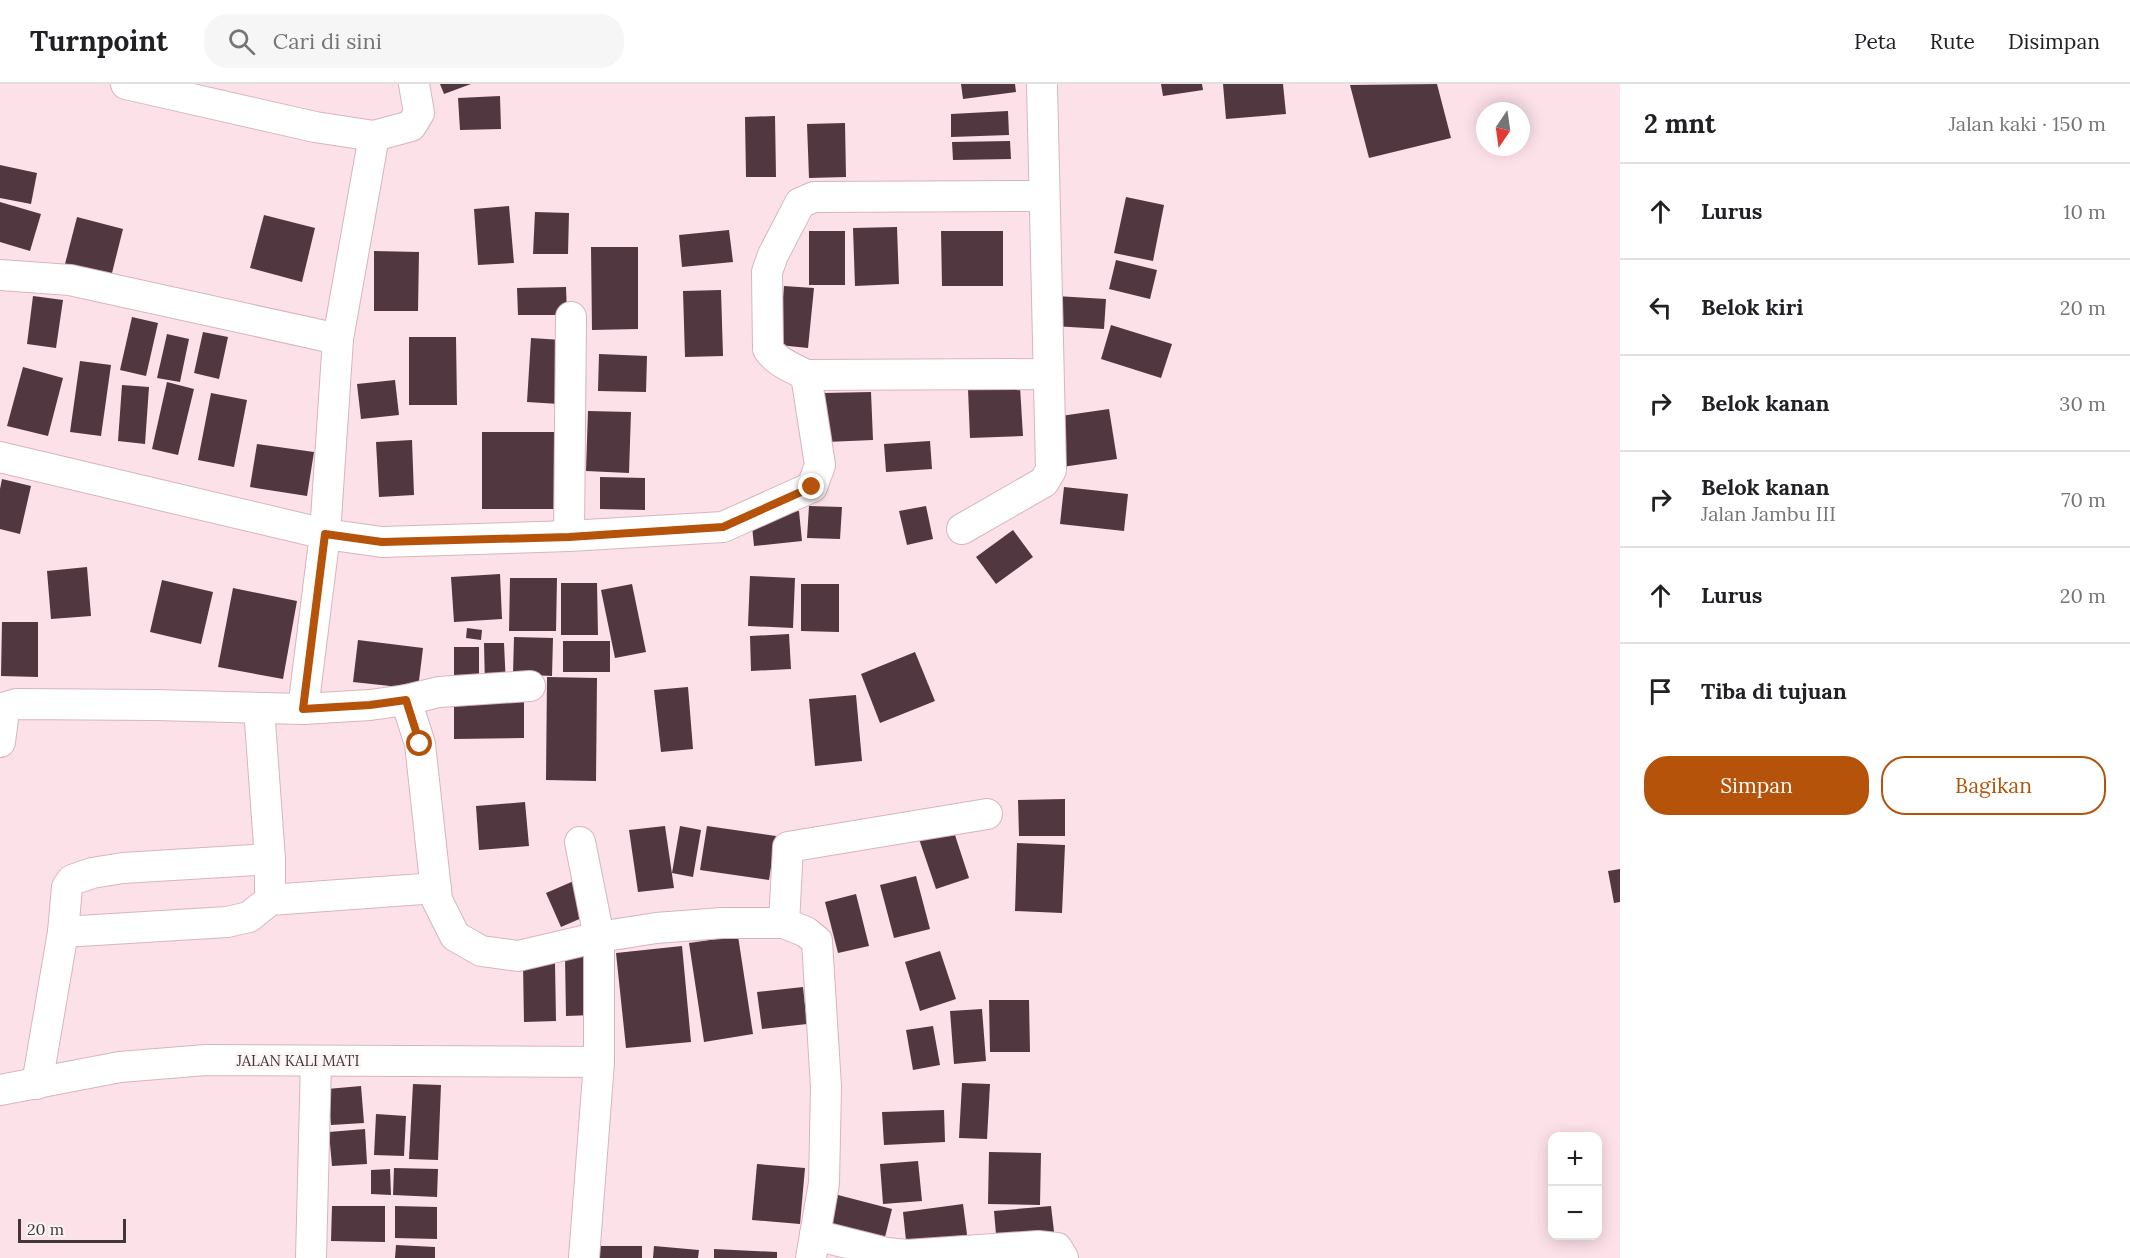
<!DOCTYPE html>
<html lang="id">
<meta charset="utf-8">
<style>
:root{--surface:#fff;--page:#f6f6f6;--text:#202124;--muted:#757577;--line:#e0e0e0;--accent:#b45309}
body{margin:0;font-family:Lora,serif;background:var(--page);color:var(--text)}
.controls{position:absolute;right:18px;bottom:18px;display:grid;overflow:hidden;border-radius:12px;box-shadow:0 3px 15px #0003}
.controls button{width:54px;height:54px;display:grid;place-items:center;padding:0;border:0;border-bottom:2px solid var(--line);background:var(--surface);color:var(--text);font:30px sans-serif}
.compass{position:absolute;left:1476px;top:18px;width:54px;height:54px;border-radius:50%;background:var(--surface);box-shadow:0 3px 15px #0003;rotate:193deg}
.scale{position:absolute;left:18px;bottom:15px;width:108px;box-sizing:border-box;padding-left:6px;border:3px solid #433639;border-top:0;font-size:16px;line-height:21px;white-space:nowrap;color:#433639;-webkit-text-stroke:4px #fcf5f6;paint-order:stroke}
.stop{position:absolute;width:18px;height:18px;margin:-14px;border:4px solid #b45309;border-radius:50%;background:#fff}
.stop.end{background:#b45309;border-color:#fff;box-shadow:0 2px 6px #0008}
.list{margin:0;padding:0;list-style:none}
h2{display:flex;justify-content:space-between;align-items:center;height:78px;margin:0;padding:0 24px;font-size:26px}
h2 small{font-size:20px;font-weight:400;color:var(--muted)}
.list li{display:grid;grid-template-columns:39px 1fr auto;gap:18px;align-items:center;box-sizing:border-box;height:96px;padding:0 24px;border-top:2px solid var(--line)}
.list b{display:block;font-size:22px;white-space:nowrap}
.list p{margin:0;font-size:20px;white-space:nowrap;color:var(--muted)}
.list em{font-size:20px;font-style:normal;color:var(--muted)}
.actions{display:flex;gap:12px;padding:18px 24px}
.actions a{flex:1;padding:14px 0;border:2px solid var(--accent);border-radius:24px;text-align:center;font-size:21px;color:var(--accent)}
.actions .main{background:var(--accent);color:#fff}
.icon{flex:none;width:33px;height:33px;fill:none;stroke:currentColor;stroke-width:2;stroke-linecap:round;stroke-linejoin:round}
.map{position:relative;flex:none;width:1620px;height:1174px;overflow:hidden}
header{display:flex;align-items:center;gap:36px;box-sizing:border-box;height:84px;padding:0 30px;background:var(--surface);border-bottom:2px solid var(--line)}
header strong{font-size:28px}
nav{display:flex;gap:33px;margin-inline-start:auto;font-size:21px}
.search{width:420px;height:54px;background:var(--page);display:flex;align-items:center;gap:15px;box-sizing:border-box;padding:0 21px;border-radius:24px;color:var(--muted);font-size:22px}
main{display:flex}
aside{flex:1;background:var(--surface)}
.map>svg:first-child{display:block}
.building{fill:#51373f}
.lines{fill:none;stroke-linecap:round;stroke-linejoin:round}
.street-casing{stroke:#d6b5be;stroke-width:32}
.street{stroke:#fff;stroke-width:30}
.route{stroke:#b45309;stroke-width:8}
.labels{text-anchor:middle;stroke-width:6;stroke-linejoin:round;paint-order:stroke}
.street-label{font-size:15px;fill:#433639;stroke:#fcf5f6}
</style>
<header>
<strong>Turnpoint</strong>
<div class="search"><svg class="icon" aria-label="search" viewBox="0 0 24 24"><circle cx="10" cy="10" r="6"/><path d="M15 15l6 6"/></svg>Cari di sini</div>
<nav><a>Peta</a><a>Rute</a><a>Disimpan</a></nav>
</header>
<main>
<div class="map">
<svg width="1620" height="1174" viewBox="0 0 1620 1174">
<rect width="100%" height="100%" fill="#fde1e9"/>
<g class="building">
<path d="M 440,0 L 471,0 L 444,10 Z"/>
<path d="M 961,0 L 1015,0 L 1016,8 L 963,15 Z"/>
<path d="M 1161,0 L 1202,0 L 1203,6 L 1163,12 Z"/>
<path d="M 1223,0 L 1283,0 L 1286,30 L 1226,35 Z"/>
<path d="M 1437,0 L 1451,54 L 1369,74 L 1350,1 Z"/>
<path d="M 500,12 L 501,45 L 460,46 L 458,14 Z"/>
<path d="M 1008,27 L 1009,51 L 951,53 L 951,30 Z"/>
<path d="M 775,32 L 776,93 L 746,93 L 745,33 Z"/>
<path d="M 845,39 L 846,93 L 809,94 L 807,40 Z"/>
<path d="M 1010,57 L 1011,75 L 953,76 L 952,58 Z"/>
<path d="M 0,81 L 37,89 L 31,120 L 0,114 Z"/>
<path d="M 1126,113 L 1164,121 L 1153,177 L 1114,169 Z"/>
<path d="M 0,118 L 41,130 L 30,167 L 0,158 Z"/>
<path d="M 509,122 L 514,179 L 478,181 L 474,125 Z"/>
<path d="M 535,128 L 569,129 L 568,170 L 533,170 Z"/>
<path d="M 264,131 L 315,144 L 302,198 L 250,184 Z"/>
<path d="M 77,133 L 123,145 L 111,193 L 65,180 Z"/>
<path d="M 897,143 L 899,200 L 855,202 L 853,144 Z"/>
<path d="M 729,146 L 733,178 L 682,183 L 679,151 Z"/>
<rect x="809" y="147" width="36" height="54"/>
<path d="M 941,147 L 1003,147 L 1003,202 L 942,202 Z"/>
<path d="M 591,163 L 638,163 L 638,245 L 592,246 Z"/>
<path d="M 374,167 L 419,168 L 418,227 L 374,227 Z"/>
<path d="M 1116,176 L 1157,186 L 1150,215 L 1109,205 Z"/>
<path d="M 784,202 L 814,204 L 808,264 L 779,261 Z"/>
<path d="M 566,203 L 567,231 L 518,231 L 517,204 Z"/>
<path d="M 721,206 L 723,272 L 685,273 L 683,207 Z"/>
<path d="M 33,212 L 63,216 L 56,264 L 27,260 Z"/>
<path d="M 1056,212 L 1106,215 L 1104,245 L 1053,242 Z"/>
<path d="M 132,233 L 158,239 L 146,292 L 120,286 Z"/>
<path d="M 1111,241 L 1172,260 L 1161,294 L 1101,275 Z"/>
<path d="M 203,248 L 228,253 L 219,295 L 194,289 Z"/>
<path d="M 167,250 L 189,255 L 180,298 L 157,294 Z"/>
<path d="M 409,253 L 456,253 L 457,321 L 409,321 Z"/>
<path d="M 531,254 L 562,256 L 559,320 L 527,318 Z"/>
<path d="M 599,270 L 647,272 L 646,308 L 598,307 Z"/>
<path d="M 80,277 L 111,281 L 101,352 L 70,348 Z"/>
<path d="M 23,283 L 63,294 L 48,352 L 7,342 Z"/>
<path d="M 395,296 L 399,331 L 361,335 L 357,300 Z"/>
<path d="M 167,298 L 194,305 L 178,371 L 152,365 Z"/>
<path d="M 122,301 L 149,303 L 145,360 L 118,357 Z"/>
<path d="M 1020,303 L 1023,352 L 970,354 L 968,305 Z"/>
<path d="M 871,308 L 873,356 L 826,358 L 824,309 Z"/>
<path d="M 211,309 L 247,316 L 234,383 L 198,376 Z"/>
<path d="M 1109,325 L 1117,375 L 1062,383 L 1054,333 Z"/>
<path d="M 588,327 L 631,328 L 629,389 L 586,387 Z"/>
<rect x="482" y="348" width="72" height="77"/>
<path d="M 412,356 L 414,411 L 379,413 L 376,358 Z"/>
<path d="M 930,357 L 932,385 L 886,388 L 884,360 Z"/>
<path d="M 257,360 L 314,368 L 307,412 L 250,403 Z"/>
<path d="M 600,393 L 645,394 L 645,426 L 600,425 Z"/>
<path d="M 2,395 L 31,402 L 20,450 L 0,445 L 0,405 Z"/>
<path d="M 1064,403 L 1128,410 L 1124,447 L 1060,440 Z"/>
<path d="M 809,422 L 842,423 L 840,455 L 807,454 Z"/>
<path d="M 926,422 L 933,455 L 907,461 L 899,427 Z"/>
<path d="M 799,427 L 802,457 L 754,462 L 751,432 Z"/>
<path d="M 1013,446 L 1033,473 L 996,500 L 976,473 Z"/>
<path d="M 87,483 L 91,532 L 51,535 L 47,487 Z"/>
<path d="M 500,490 L 502,535 L 454,538 L 451,493 Z"/>
<path d="M 750,492 L 795,494 L 793,544 L 748,542 Z"/>
<path d="M 510,494 L 557,494 L 556,547 L 509,547 Z"/>
<path d="M 162,496 L 213,508 L 201,560 L 150,548 Z"/>
<path d="M 561,499 L 597,499 L 598,551 L 561,551 Z"/>
<path d="M 632,500 L 646,568 L 615,574 L 601,506 Z"/>
<path d="M 801,500 L 839,500 L 839,548 L 801,547 Z"/>
<path d="M 233,504 L 297,517 L 283,595 L 218,583 Z"/>
<path d="M 2,538 L 38,538 L 38,593 L 1,592 Z"/>
<path d="M 467,544 L 482,546 L 481,556 L 466,554 Z"/>
<path d="M 789,550 L 791,585 L 751,587 L 750,552 Z"/>
<path d="M 514,553 L 553,554 L 552,592 L 513,590 Z"/>
<path d="M 358,556 L 423,564 L 418,605 L 353,598 Z"/>
<rect x="563" y="557" width="47" height="31"/>
<path d="M 484,559 L 504,559 L 506,602 L 485,602 Z"/>
<rect x="454" y="563" width="25" height="38"/>
<path d="M 915,568 L 935,617 L 880,639 L 861,590 Z"/>
<path d="M 547,593 L 597,594 L 596,697 L 546,696 Z"/>
<path d="M 688,603 L 693,665 L 661,668 L 654,606 Z"/>
<path d="M 454,609 L 524,609 L 524,654 L 454,655 Z"/>
<path d="M 856,611 L 862,677 L 815,682 L 809,615 Z"/>
<path d="M 1065,715 L 1065,752 L 1019,752 L 1018,716 Z"/>
<path d="M 525,718 L 529,762 L 479,766 L 476,722 Z"/>
<path d="M 665,742 L 674,804 L 638,808 L 629,746 Z"/>
<path d="M 680,742 L 701,746 L 693,793 L 672,789 Z"/>
<path d="M 707,742 L 776,752 L 769,796 L 700,786 Z"/>
<path d="M 953,745 L 969,794 L 936,805 L 919,755 Z"/>
<path d="M 1017,759 L 1065,761 L 1062,829 L 1015,827 Z"/>
<path d="M 1620,785 L 1620,818 L 1614,819 L 1608,787 Z"/>
<path d="M 916,792 L 930,845 L 894,854 L 880,801 Z"/>
<path d="M 576,796 L 591,830 L 561,843 L 546,809 Z"/>
<path d="M 856,810 L 869,862 L 838,869 L 825,818 Z"/>
<path d="M 738,852 L 753,950 L 704,958 L 689,859 Z"/>
<path d="M 682,862 L 691,958 L 626,964 L 616,869 Z"/>
<path d="M 940,867 L 956,915 L 920,927 L 905,878 Z"/>
<path d="M 565,873 L 591,873 L 593,931 L 566,932 Z"/>
<path d="M 555,879 L 556,937 L 524,938 L 523,880 Z"/>
<path d="M 803,903 L 807,940 L 762,945 L 757,908 Z"/>
<path d="M 989,916 L 1029,916 L 1030,968 L 990,968 Z"/>
<path d="M 982,925 L 986,977 L 954,980 L 950,927 Z"/>
<path d="M 933,942 L 940,981 L 913,986 L 906,946 Z"/>
<path d="M 962,999 L 990,1000 L 987,1055 L 959,1054 Z"/>
<path d="M 413,1000 L 441,1001 L 438,1076 L 409,1075 Z"/>
<path d="M 361,1002 L 364,1039 L 331,1041 L 327,1005 Z"/>
<path d="M 944,1026 L 945,1058 L 884,1061 L 882,1028 Z"/>
<path d="M 376,1030 L 406,1032 L 404,1072 L 374,1071 Z"/>
<path d="M 365,1045 L 367,1080 L 332,1082 L 329,1048 Z"/>
<path d="M 989,1068 L 1041,1069 L 1040,1121 L 988,1120 Z"/>
<path d="M 918,1077 L 922,1117 L 883,1120 L 880,1080 Z"/>
<path d="M 757,1080 L 805,1084 L 800,1140 L 752,1136 Z"/>
<path d="M 394,1084 L 438,1085 L 437,1113 L 393,1111 Z"/>
<path d="M 390,1085 L 391,1111 L 371,1110 L 371,1086 Z"/>
<path d="M 838,1111 L 892,1125 L 883,1161 L 829,1147 Z"/>
<path d="M 963,1120 L 968,1158 L 907,1166 L 903,1128 Z"/>
<path d="M 332,1122 L 385,1122 L 385,1158 L 331,1157 Z"/>
<path d="M 395,1122 L 437,1123 L 437,1155 L 395,1154 Z"/>
<path d="M 1051,1122 L 1055,1156 L 997,1162 L 994,1127 Z"/>
<path d="M 396,1161 L 435,1163 L 435,1174 L 395,1174 Z"/>
<rect x="598" y="1162" width="44" height="12"/>
<path d="M 654,1162 L 699,1166 L 698,1174 L 653,1174 Z"/>
<path d="M 714,1165 L 777,1168 L 777,1174 L 714,1174 Z"/>
</g>
<g class="lines">
<g class="street-casing">
<g id="street">
<path d="M 374,52 L 411,42 L 419,29 L 414,0"/>
<path d="M 0,191 L 70,196 L 338,255"/>
<path d="M 806,291 L 1048,290"/>
<path d="M 0,373 L 325,450 L 382,458 L 569,452 L 723,443 L 812,403 L 820,381 L 806,291 C 793,284 776,278 768,265 L 767,188 L 773,171 L 800,119 L 814,113 L 1044,112"/>
<path d="M 962,445 L 1044,398 L 1051,386 L 1042,0"/>
<path d="M 569,452 L 571,233"/>
<path d="M 406,616 L 439,608 L 530,602"/>
<path d="M 303,625 L 370,621 L 406,616 L 420,660 L 437,816 L 455,852 L 481,867 L 518,872 L 599,853 L 656,844 L 722,839 L 784,839 L 806,848 L 817,857 L 826,1003 L 824,1099 L 811,1174"/>
<path d="M 0,658 L 4,627 L 6,623 L 16,620 L 155,621 L 303,625 L 325,450 L 338,255 L 374,52 L 315,43 L 126,0"/>
<path d="M 580,758 L 599,853 L 599,978 L 584,1174"/>
<path d="M 270,816 L 436,804"/>
<path d="M 784,839 L 788,763 L 987,730"/>
<path d="M 63,848 L 227,838 L 249,833 L 270,816 L 270,775 L 259,624"/>
<path d="M 37,1000 L 63,848 L 67,803 L 72,796 L 92,789 L 123,784 L 270,775"/>
<path d="M 0,1006 L 120,983 L 206,976 L 599,978"/>
<path d="M 815,1151 L 887,1169 L 907,1171 L 1038,1162 L 1057,1164 L 1063,1174"/>
<path d="M 311,1174 L 316,977"/>
</g>
</g>
<use href="#street" class="street"/>
</g>
<g class="lines">
<path class="route" d="M 420,660 L 406,616 L 370,621 L 303,625 L 325,450 L 382,458 L 569,453 L 723,443 L 812,403"/>
</g>
<g class="labels">
<g class="street-label">
<text x="298" y="982">JALAN KALI MATI</text>
</g>
</g>
</svg>
<div class="controls">
<button>+</button>
<button>−</button>
</div>
<svg class="compass" viewBox="-18 -18 36 36"><path d="M0-13l5 13h-10z" fill="#e53935"/><path d="M0 13l5-13h-10z" fill="#757577"/></svg>
<div class="scale">20 m</div>
<div class="stop" style="left:420px;top:660px"></div>
<div class="stop end" style="left:812px;top:403px"></div>
</div>
<aside>
<h2>2 mnt<small>Jalan kaki · 150 m</small></h2>
<ul class="list">
<li><svg class="icon" aria-label="ahead" viewBox="0 0 24 24"><path d="M12 20V5M6 11l6-6 6 6"/></svg><div><b>Lurus</b></div><em>10 m</em></li>
<li><svg class="icon" aria-label="left" viewBox="0 0 24 24"><path d="M17 20v-9H6M10 6l-5 5 5 5"/></svg><div><b>Belok kiri</b></div><em>20 m</em></li>
<li><svg class="icon" aria-label="right" viewBox="0 0 24 24"><path d="M7 20v-9h11M14 6l5 5-5 5"/></svg><div><b>Belok kanan</b></div><em>30 m</em></li>
<li><svg class="icon" aria-label="right" viewBox="0 0 24 24"><path d="M7 20v-9h11M14 6l5 5-5 5"/></svg><div><b>Belok kanan</b><p>Jalan Jambu III</p></div><em>70 m</em></li>
<li><svg class="icon" aria-label="ahead" viewBox="0 0 24 24"><path d="M12 20V5M6 11l6-6 6 6"/></svg><div><b>Lurus</b></div><em>20 m</em></li>
<li><svg class="icon" aria-label="arrive" viewBox="0 0 24 24"><path d="M6 21V4h12l-3 4 3 4H6"/></svg><div><b>Tiba di tujuan</b></div></li>
</ul>
<div class="actions"><a class="main">Simpan</a><a>Bagikan</a></div>
</aside>
</main>
